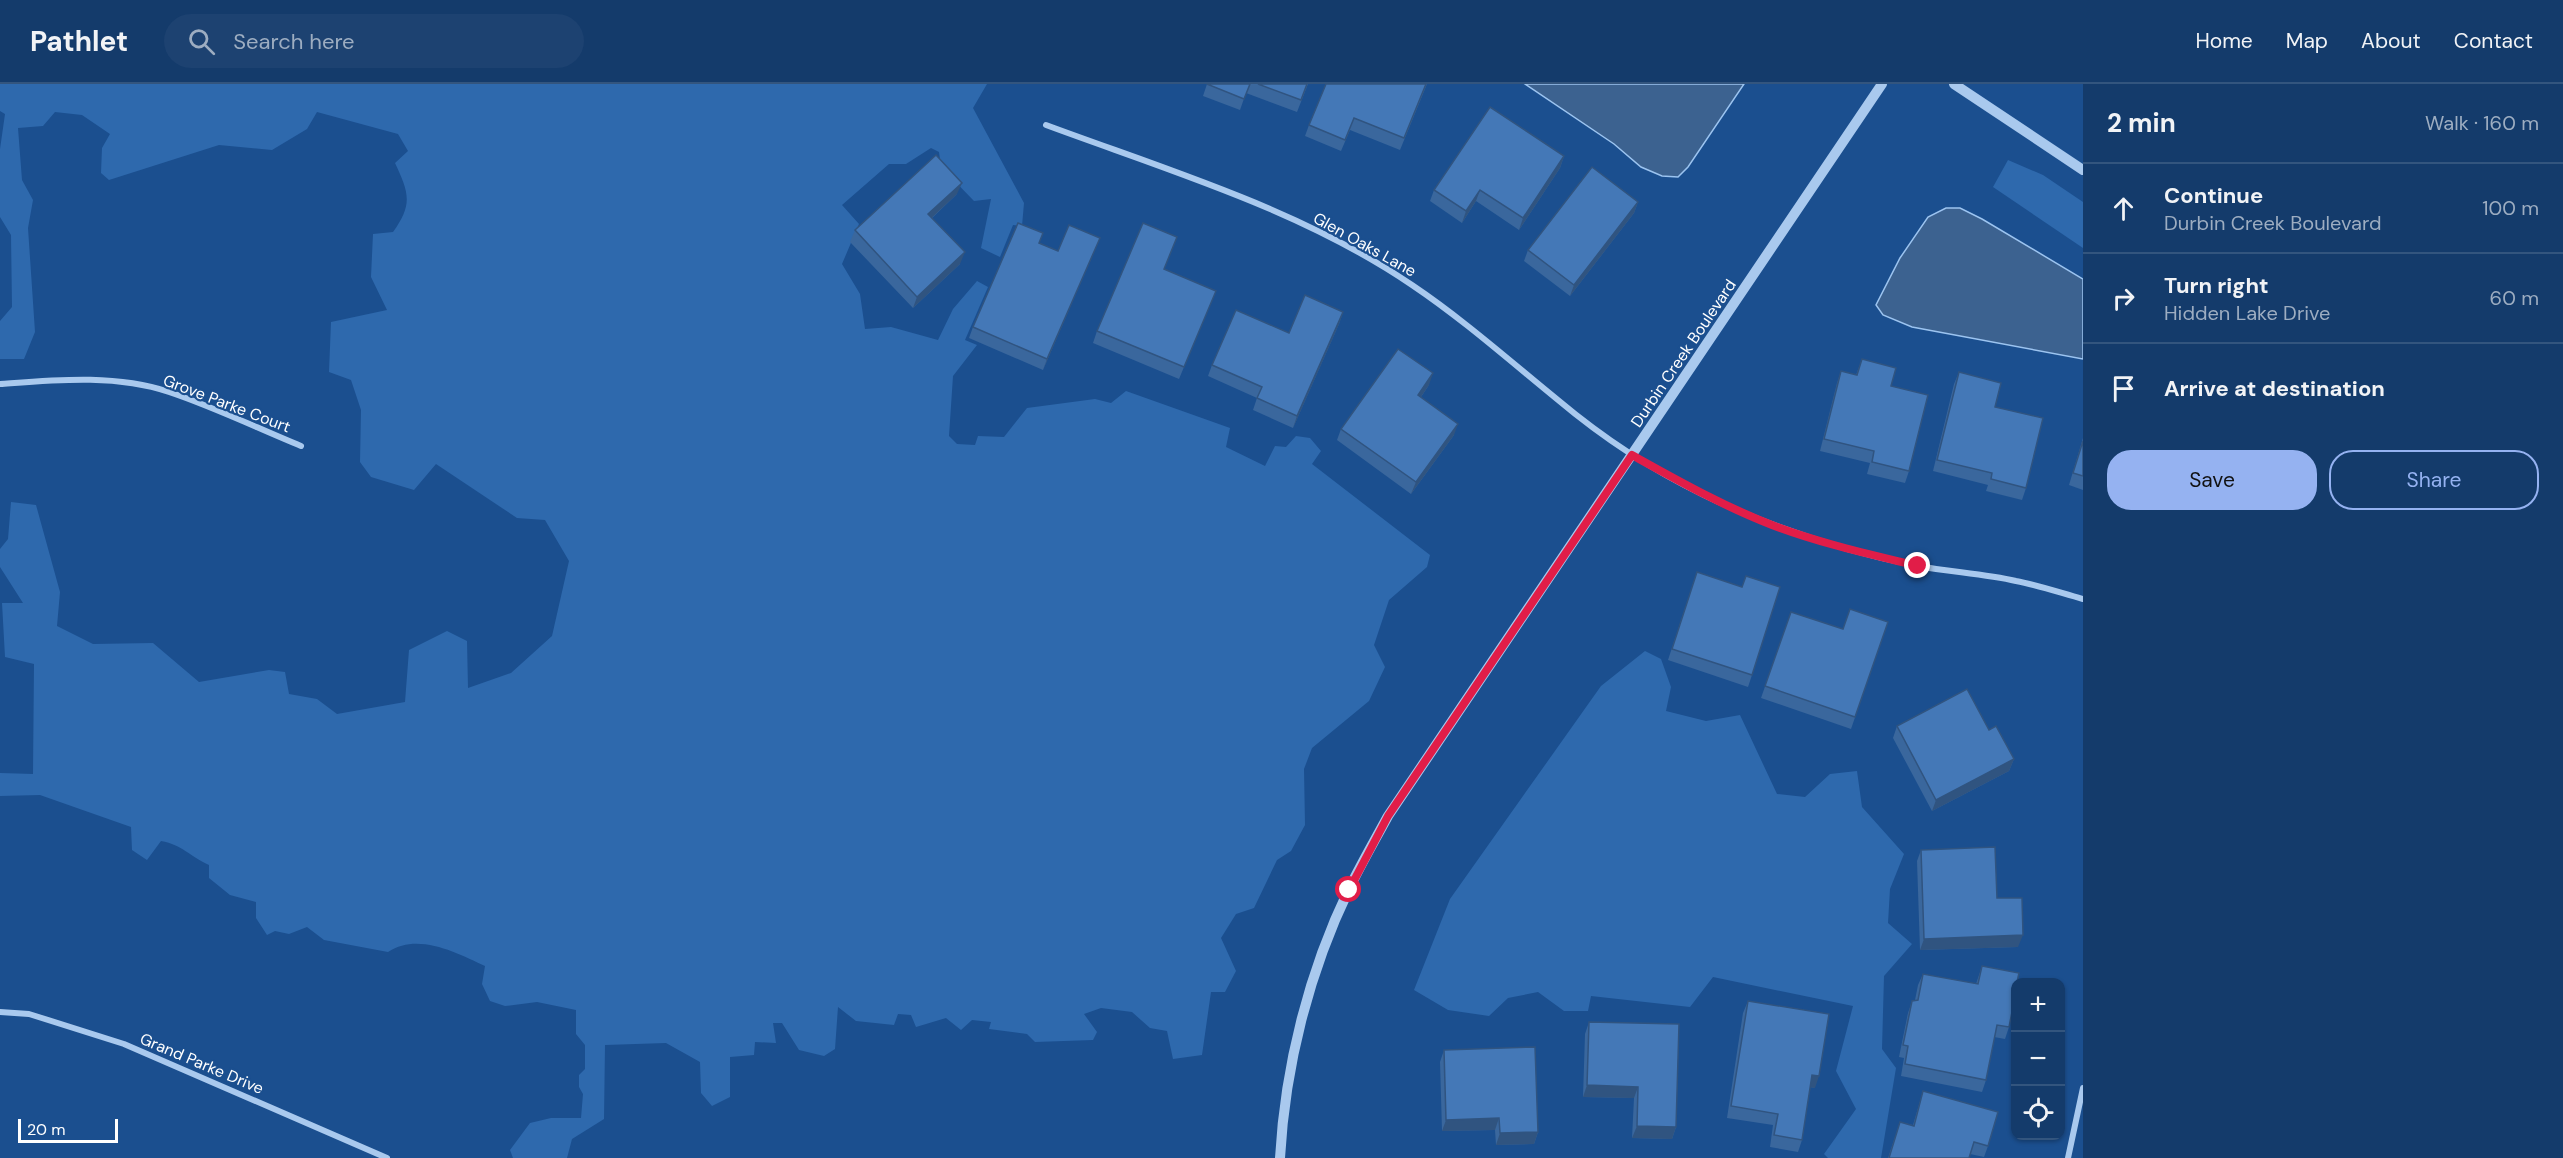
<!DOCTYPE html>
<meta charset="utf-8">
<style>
:root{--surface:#143b6b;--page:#1d4271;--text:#f1f3f6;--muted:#9dadc1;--line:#33557e;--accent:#95b2f1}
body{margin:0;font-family:"DM Sans",sans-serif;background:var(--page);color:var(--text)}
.controls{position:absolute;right:18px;bottom:18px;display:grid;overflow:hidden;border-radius:12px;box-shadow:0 2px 4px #0004}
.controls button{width:54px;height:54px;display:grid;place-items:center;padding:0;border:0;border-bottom:2px solid var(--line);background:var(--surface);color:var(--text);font:30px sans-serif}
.scale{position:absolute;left:18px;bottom:15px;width:100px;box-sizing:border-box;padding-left:6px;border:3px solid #fff;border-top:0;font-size:16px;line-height:21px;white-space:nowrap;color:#fff;-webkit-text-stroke:4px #1b4f8f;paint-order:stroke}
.stop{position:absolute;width:18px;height:18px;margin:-14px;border:4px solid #e11d48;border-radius:50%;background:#fff}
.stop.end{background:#e11d48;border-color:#fff;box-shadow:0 2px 6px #0008}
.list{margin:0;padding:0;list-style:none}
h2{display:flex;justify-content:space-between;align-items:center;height:78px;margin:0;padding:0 24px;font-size:26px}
h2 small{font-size:20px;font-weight:400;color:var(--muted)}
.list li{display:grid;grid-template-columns:39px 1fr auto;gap:18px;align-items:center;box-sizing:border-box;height:90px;padding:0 24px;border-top:2px solid var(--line)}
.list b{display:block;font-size:22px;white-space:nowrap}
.list p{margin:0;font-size:20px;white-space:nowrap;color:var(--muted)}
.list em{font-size:20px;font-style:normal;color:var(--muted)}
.actions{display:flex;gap:12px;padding:18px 24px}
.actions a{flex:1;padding:14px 0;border:2px solid var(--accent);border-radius:24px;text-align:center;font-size:21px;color:var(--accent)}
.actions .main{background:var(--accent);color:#111}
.icon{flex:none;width:33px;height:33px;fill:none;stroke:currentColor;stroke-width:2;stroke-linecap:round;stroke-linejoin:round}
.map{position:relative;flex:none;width:2083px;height:1074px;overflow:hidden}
header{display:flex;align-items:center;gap:36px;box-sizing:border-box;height:84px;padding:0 30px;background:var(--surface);border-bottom:2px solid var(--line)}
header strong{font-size:28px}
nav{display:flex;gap:33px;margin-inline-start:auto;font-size:21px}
.search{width:420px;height:54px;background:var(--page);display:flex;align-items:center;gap:15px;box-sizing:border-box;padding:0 21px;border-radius:33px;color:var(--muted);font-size:22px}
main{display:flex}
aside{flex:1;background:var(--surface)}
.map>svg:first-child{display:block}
.green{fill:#2e69ad}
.water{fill:#3c6290;stroke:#9cc4f0;stroke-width:1.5}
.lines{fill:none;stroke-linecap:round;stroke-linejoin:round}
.minor{stroke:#a9c9ee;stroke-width:6}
.tertiary{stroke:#a9c9ee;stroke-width:10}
.wall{fill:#3a679d}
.shaded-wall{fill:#305480}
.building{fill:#4478b7;stroke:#305480;stroke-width:1.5}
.route{stroke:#e11d48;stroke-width:8}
.labels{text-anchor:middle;stroke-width:4.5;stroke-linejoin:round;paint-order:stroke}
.street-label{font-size:16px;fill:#fff;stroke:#1b4f8f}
</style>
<header>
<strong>Pathlet</strong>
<div class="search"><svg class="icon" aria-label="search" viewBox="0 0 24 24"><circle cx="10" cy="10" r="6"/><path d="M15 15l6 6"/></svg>Search here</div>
<nav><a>Home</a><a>Map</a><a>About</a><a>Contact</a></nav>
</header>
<main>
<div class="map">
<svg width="2083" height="1074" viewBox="0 0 2083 1074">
<rect width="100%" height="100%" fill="#1b4f8f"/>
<g class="green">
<path d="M 0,0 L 987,0 L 973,24 L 1024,119 L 1022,142 L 1013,141 L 1000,173 L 981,164 L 991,115 L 974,117 L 941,83 L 939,68 L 931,64 L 906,80 L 889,80 L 842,121 L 859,140 L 842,180 L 860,210 L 865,245 L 891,243 L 938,256 L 953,225 L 977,197 L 988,203 L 965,256 L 977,261 L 953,292 L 949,352 L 957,360 L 975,361 L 978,352 L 1004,353 L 1027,324 L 1095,315 L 1111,319 L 1126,307 L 1230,344 L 1226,363 L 1265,382 L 1275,362 L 1286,363 L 1296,352 L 1310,354 L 1321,367 L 1312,380 L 1430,471 L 1427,483 L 1389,516 L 1374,561 L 1385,583 L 1369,617 L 1312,664 L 1304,685 L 1305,741 L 1291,767 L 1277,776 L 1254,824 L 1236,830 L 1221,854 L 1236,887 L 1225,908 L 1211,908 L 1202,971 L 1173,975 L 1167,947 L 1150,944 L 1132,928 L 1101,924 L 1084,930 L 1097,948 L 1093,956 L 1035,958 L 1027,950 L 989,945 L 991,938 L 972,936 L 961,946 L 946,934 L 916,943 L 911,931 L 898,930 L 894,941 L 856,937 L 838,923 L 835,965 L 824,972 L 799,966 L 782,939 L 773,939 L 776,959 L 755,958 L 754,971 L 730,973 L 730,1013 L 712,1022 L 701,1009 L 700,978 L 666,959 L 605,961 L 604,1035 L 572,1055 L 567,1074 L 513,1074 L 510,1066 L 530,1039 L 551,1034 L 581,1034 L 583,1010 L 579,1003 L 579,991 L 585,985 L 585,961 L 576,950 L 576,926 L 537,918 L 505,922 L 490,917 L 482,900 L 485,882 C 457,869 418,848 388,868 L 324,856 L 307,843 L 289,850 L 275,847 L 267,851 L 256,834 L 256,818 L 230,811 L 209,794 L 209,781 C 189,772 183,761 161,757 L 147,776 L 132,766 L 131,743 L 40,711 L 0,712 L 0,689 L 33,690 L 34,580 L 5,573 L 2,519 L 23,519 L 0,483 L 0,465 L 8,455 L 11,418 L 36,421 L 60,508 L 57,542 L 93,560 L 153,559 L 199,598 L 269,586 L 285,588 L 289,610 L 317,615 L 337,630 L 405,618 L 409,566 L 447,547 L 467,557 L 468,604 L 511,589 L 552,552 L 569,477 L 545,436 L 517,434 L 436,380 L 414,406 L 371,393 L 360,378 L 361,326 L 351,296 L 329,288 L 331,238 L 387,226 L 371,193 L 373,150 L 393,148 C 413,120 409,109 395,79 L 408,67 L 398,50 L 317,28 L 307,45 L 272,66 L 219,61 L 109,96 L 101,89 L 102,64 L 110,50 L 82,31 L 55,28 L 43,42 L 18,44 L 22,96 L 33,116 L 28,144 L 35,248 L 24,275 L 0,275 L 0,237 L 12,223 L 11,151 L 0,133 L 0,65 L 5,30 L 0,27 Z"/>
<path d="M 2008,76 L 2043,91 L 2083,118 L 2083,164 L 1993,103 Z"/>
<path d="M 1645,567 L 1661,575 L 1671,603 L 1666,627 L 1706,637 L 1740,631 L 1777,710 L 1805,713 L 1830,690 L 1857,687 L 1862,723 L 1904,770 L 1890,805 L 1888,839 L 1912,860 L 1884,892 L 1882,965 L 1896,984 L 1881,1074 L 1828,1074 L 1824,1070 L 1856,1025 L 1836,987 L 1853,922 L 1713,893 L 1690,923 L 1591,912 L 1588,927 L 1564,927 L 1538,908 L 1508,914 L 1489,932 L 1448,926 L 1414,906 L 1450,815 L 1601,602 Z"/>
</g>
<g class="water">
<path d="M 1525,0 L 1744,0 L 1688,83 L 1678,93 L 1662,92 L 1641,83 L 1614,60 Z"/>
<path d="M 1946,124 L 1960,124 L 1982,135 L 2083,195 L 2083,275 L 1912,243 L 1883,231 L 1876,221 L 1900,174 L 1928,133 Z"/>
</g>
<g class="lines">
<g class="minor">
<path d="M 1046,41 C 1170,87 1302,126 1412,201 C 1464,236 1510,277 1558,316 C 1602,353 1652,386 1704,411 C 1772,444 1844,467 1918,482 C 1951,488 1984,490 2016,497 C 2038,501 2061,509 2083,515"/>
<path d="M 0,300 C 55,296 115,290 169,308 C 214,323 257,344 301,362"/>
<path d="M 0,928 L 29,930 L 124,960 L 387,1074"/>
<path d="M 2068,1074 L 2083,1004"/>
</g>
<g class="tertiary">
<path d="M 1954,0 L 2083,86"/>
<path d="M 1280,1074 C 1285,982 1309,888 1349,805 C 1361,780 1375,756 1388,732 L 1882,0"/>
</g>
</g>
<g class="wall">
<path d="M 1207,0 L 1308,0 L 1297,28 L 1246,9 L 1240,26 L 1203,12 Z"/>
<path d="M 1427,0 L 1400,66 L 1350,46 L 1341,67 L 1305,52 L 1309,41 Z"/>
<path d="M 1564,72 L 1560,84 L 1519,146 L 1476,117 L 1462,139 L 1430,117 L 1434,106 Z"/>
<path d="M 957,110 L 932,134 L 960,180 L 913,224 L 850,158 L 855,146 Z"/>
<path d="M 1638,118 L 1634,129 L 1570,212 L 1524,177 L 1528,166 Z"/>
<path d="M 1177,153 L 1164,185 L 1211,218 L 1179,295 L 1093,259 L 1097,247 Z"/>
<path d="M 1100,154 L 1043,286 L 969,254 L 973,243 L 1039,159 L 1058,167 Z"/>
<path d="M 1343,228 L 1339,240 L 1293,344 L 1253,326 L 1257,314 L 1208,292 L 1212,281 Z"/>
<path d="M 1862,275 L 1891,302 L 1909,387 L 1905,399 L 1867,390 L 1870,379 L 1820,367 L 1837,299 L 1841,287 L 1856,291 Z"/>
<path d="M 1959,288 L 1995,323 L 2026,404 L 2022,416 L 1986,407 L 1988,401 L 1933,387 L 1954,300 Z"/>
<path d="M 1429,301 L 1421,313 L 1454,351 L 1411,410 L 1337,356 L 1341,345 Z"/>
<path d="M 2083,354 L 2083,406 L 2069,401 Z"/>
<path d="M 1693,500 L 1742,503 L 1752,591 L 1748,603 L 1668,576 Z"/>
<path d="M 1791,528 L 1843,545 L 1888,538 L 1851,645 L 1761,614 Z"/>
<path d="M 1897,642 L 1989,646 L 2014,675 L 2009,687 L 1932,727 L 1893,654 Z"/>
<path d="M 1921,766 L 1997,814 L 2018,863 L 1920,866 L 1917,777 Z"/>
<path d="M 1982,882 L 2009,943 L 2005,955 L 1994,953 L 1986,996 L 1982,1008 L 1901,992 L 1904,974 L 1899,973 L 1908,929 L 1912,917 L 1915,916 L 1918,901 L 1923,890 L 1976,900 Z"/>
<path d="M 1748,917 L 1815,1004 L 1810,1003 L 1802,1056 L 1798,1068 L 1770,1063 L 1773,1041 L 1727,1034 L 1743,929 Z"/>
<path d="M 1589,938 L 1676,1043 L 1672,1055 L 1632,1054 L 1634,1014 L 1583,1013 L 1585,950 Z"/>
<path d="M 1444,966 L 1538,1048 L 1534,1060 L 1496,1061 L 1495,1046 L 1442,1047 L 1440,978 Z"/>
<path d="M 1923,1007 L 1988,1062 L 1984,1073 L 1970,1070 L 1969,1074 L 1888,1074 L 1900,1038 L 1913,1041 Z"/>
</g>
<g class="shaded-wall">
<path d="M 1564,72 L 1560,84 L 1519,146 L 1523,134 Z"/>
<path d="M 962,99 L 957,110 L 924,141 L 928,130 Z"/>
<path d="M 1480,106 L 1476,117 L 1462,139 L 1466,127 Z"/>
<path d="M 1638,118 L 1634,129 L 1570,212 L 1574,201 Z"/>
<path d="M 1100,154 L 1095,165 L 1043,286 L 1047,275 Z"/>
<path d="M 965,168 L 960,180 L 913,224 L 917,213 Z"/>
<path d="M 1343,228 L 1339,240 L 1293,344 L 1297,332 Z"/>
<path d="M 1433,289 L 1429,301 L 1414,323 L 1418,311 Z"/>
<path d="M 1458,340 L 1454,351 L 1411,410 L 1416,398 Z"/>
<path d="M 2014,675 L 2009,687 L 1932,727 L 1936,716 Z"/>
<path d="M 2023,851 L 2018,863 L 1920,866 L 1924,855 Z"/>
<path d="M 1812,991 L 1819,992 L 1815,1004 L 1808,1003 Z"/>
<path d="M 1587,1001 L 1638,1003 L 1634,1014 L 1583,1013 Z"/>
<path d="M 1499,1034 L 1495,1046 L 1442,1047 L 1446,1036 Z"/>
<path d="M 1637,1042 L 1676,1043 L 1672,1055 L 1632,1054 Z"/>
<path d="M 1538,1048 L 1534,1060 L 1496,1061 L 1500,1049 Z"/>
</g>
<g class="building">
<path d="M 1207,0 L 1250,0 L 1244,15 Z"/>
<path d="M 1258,0 L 1307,0 L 1301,16 Z"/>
<path d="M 1326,0 L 1426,0 L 1404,54 L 1354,34 L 1345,56 L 1309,41 Z"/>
<path d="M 1490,23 L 1564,72 L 1523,134 L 1480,106 L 1466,127 L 1434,106 Z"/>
<path d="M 936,71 L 962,99 L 928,130 L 965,168 L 917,213 L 855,146 Z"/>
<path d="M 1592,83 L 1638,118 L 1574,201 L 1528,166 Z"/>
<path d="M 1018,139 L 1043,149 L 1039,159 L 1058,167 L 1069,141 L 1100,154 L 1047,275 L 973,243 Z"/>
<path d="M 1143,139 L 1177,153 L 1164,185 L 1216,207 L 1184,283 L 1097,247 Z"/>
<path d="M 1305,211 L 1343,228 L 1297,332 L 1257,314 L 1262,303 L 1212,281 L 1236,226 L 1289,249 Z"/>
<path d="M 1398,265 L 1433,289 L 1418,311 L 1458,340 L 1416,398 L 1341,345 Z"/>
<path d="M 1862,275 L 1896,284 L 1891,302 L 1928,311 L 1909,387 L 1872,378 L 1874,367 L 1824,355 L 1841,287 L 1857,291 Z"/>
<path d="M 1959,288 L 2001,299 L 1995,323 L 2043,334 L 2026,404 L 1991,395 L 1992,389 L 1937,376 Z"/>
<path d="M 2083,357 L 2083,392 L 2073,389 Z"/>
<path d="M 1697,488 L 1742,503 L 1746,492 L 1780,503 L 1752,591 L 1672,565 Z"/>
<path d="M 1850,525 L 1888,538 L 1855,633 L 1765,602 L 1791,528 L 1843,545 Z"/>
<path d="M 1967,605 L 1989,646 L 1996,642 L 2014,675 L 1936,716 L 1897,642 Z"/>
<path d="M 1995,763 L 1997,814 L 2022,814 L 2023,851 L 1924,855 L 1921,766 Z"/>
<path d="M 1982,882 L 2019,889 L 2017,898 L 2016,898 L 2016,908 L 2009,943 L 1997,941 L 1986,996 L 1905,980 L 1908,962 L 1903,961 L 1912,917 L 1918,916 L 1923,890 L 1978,900 Z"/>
<path d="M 1748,917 L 1829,930 L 1819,992 L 1812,991 L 1802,1056 L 1774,1051 L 1778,1030 L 1731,1022 Z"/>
<path d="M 1589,938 L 1679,940 L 1676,1043 L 1637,1042 L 1638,1003 L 1587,1001 Z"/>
<path d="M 1535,963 L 1538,1048 L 1500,1049 L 1499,1034 L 1446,1036 L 1444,966 Z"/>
<path d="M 1923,1007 L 1998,1028 L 1988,1062 L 1974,1058 L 1969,1074 L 1889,1074 L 1900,1038 L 1914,1042 Z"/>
</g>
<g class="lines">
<path class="route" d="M 1349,806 L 1388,732 L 1632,371 C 1677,396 1723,422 1772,441 C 1819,459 1869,470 1918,482"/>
</g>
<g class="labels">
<g class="street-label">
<text transform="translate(1365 160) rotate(29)" y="6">Glen Oaks Lane</text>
<text transform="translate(1683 269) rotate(-56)" y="6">Durbin Creek Boulevard</text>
<text transform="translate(227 319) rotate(21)" y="6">Grove Parke Court</text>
<text transform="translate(202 979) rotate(23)" y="6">Grand Parke Drive</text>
</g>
</g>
</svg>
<div class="controls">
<button>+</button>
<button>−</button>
<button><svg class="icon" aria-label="locate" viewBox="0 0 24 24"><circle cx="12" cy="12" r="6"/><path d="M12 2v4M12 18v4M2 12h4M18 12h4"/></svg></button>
</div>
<div class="scale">20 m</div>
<div class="stop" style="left:1349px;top:806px"></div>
<div class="stop end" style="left:1918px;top:482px"></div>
</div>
<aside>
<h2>2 min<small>Walk · 160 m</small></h2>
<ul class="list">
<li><svg class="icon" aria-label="ahead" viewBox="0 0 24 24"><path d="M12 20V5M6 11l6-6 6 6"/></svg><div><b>Continue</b><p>Durbin Creek Boulevard</p></div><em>100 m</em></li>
<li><svg class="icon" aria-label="right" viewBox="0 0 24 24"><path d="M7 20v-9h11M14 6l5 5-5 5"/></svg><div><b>Turn right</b><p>Hidden Lake Drive</p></div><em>60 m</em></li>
<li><svg class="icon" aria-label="arrive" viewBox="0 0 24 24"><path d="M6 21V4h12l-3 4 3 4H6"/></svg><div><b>Arrive at destination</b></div></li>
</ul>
<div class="actions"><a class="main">Save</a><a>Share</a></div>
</aside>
</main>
